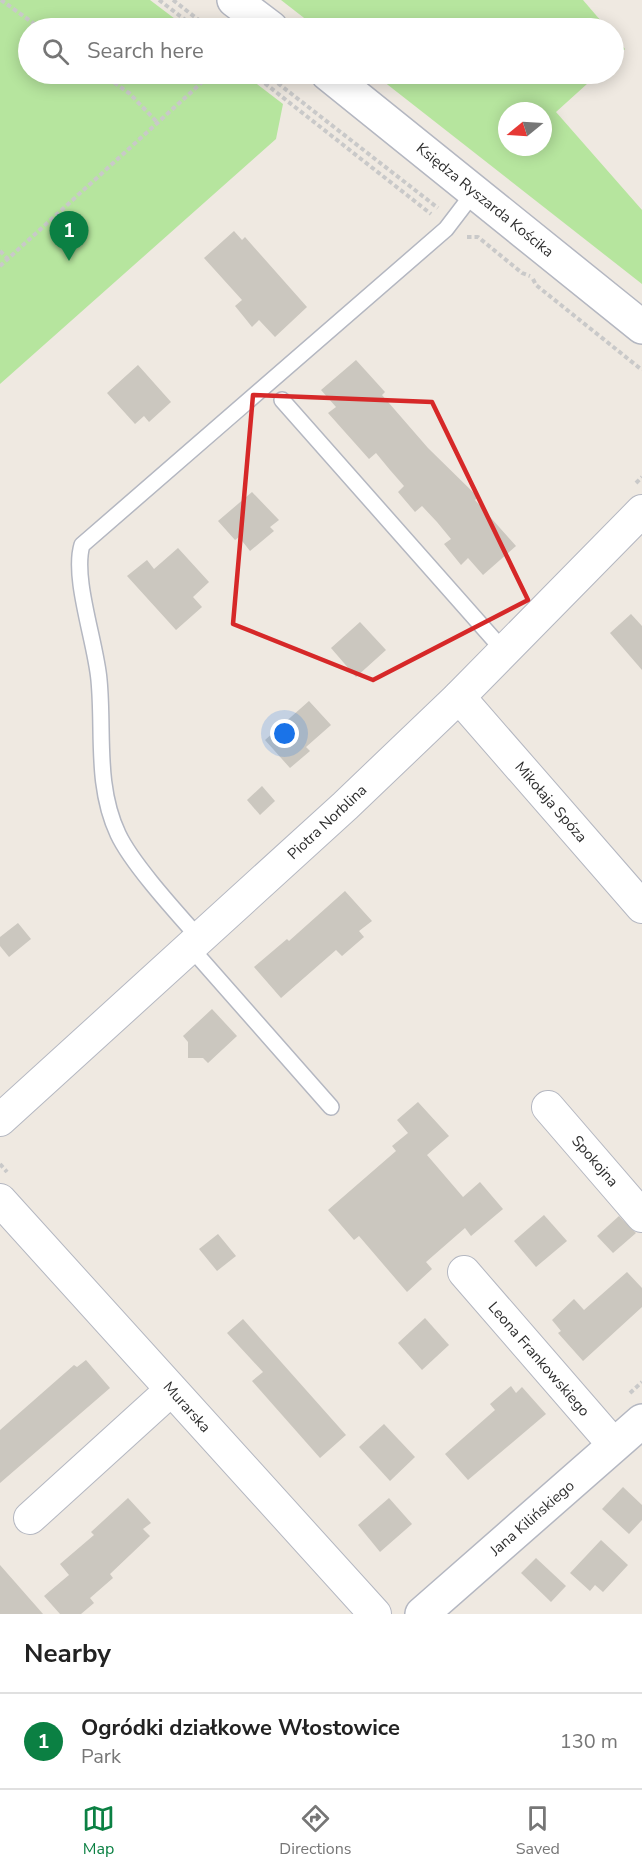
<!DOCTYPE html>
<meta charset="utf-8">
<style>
:root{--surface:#fff;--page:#f6f6f6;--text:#222;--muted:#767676;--line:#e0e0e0;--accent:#0b8043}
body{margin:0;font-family:"Nunito Sans",sans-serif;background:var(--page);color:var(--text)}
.compass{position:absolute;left:498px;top:102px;width:54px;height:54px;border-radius:50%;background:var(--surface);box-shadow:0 3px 15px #0003;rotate:252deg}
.you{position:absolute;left:285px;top:734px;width:21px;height:21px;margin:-15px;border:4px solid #fff;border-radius:50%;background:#1a73e8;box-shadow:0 0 0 9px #1a73e833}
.badge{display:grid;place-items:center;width:39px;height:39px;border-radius:50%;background:var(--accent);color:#fff;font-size:20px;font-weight:700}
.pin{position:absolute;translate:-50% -50px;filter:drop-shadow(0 2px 3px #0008)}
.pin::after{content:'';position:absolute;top:32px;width:21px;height:18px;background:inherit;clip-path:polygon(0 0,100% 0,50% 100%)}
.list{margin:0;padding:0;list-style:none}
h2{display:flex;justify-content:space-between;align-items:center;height:78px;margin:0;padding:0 24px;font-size:26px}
h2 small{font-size:20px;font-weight:400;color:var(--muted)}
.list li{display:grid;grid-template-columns:39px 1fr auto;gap:18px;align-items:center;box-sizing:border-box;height:96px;padding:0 24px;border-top:2px solid var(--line)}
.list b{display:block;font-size:22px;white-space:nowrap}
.list p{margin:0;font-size:20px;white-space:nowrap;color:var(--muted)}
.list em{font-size:20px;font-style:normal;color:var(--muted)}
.icon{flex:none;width:33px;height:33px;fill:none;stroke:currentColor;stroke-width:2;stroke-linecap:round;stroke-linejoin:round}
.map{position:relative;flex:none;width:642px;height:1614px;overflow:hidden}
.search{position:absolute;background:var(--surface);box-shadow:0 3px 15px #0003;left:18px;right:18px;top:18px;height:66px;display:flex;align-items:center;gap:15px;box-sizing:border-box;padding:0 21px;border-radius:33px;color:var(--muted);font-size:22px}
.sheet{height:174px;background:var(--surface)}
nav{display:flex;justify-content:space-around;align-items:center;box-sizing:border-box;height:84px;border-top:2px solid var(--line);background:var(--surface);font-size:16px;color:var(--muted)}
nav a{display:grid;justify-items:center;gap:3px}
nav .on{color:var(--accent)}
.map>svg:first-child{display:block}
.green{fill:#b6e59e;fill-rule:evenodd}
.building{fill:#cbc7bf}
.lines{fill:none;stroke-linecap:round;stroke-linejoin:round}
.service-casing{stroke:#b4b7c1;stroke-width:18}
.minor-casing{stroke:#b4b7c1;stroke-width:34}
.tertiary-casing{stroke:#b4b7c1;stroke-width:36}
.path{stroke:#c9c9c9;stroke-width:4;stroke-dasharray:4.5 3;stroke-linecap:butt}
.service{stroke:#fff;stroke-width:15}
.minor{stroke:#fff;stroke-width:32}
.tertiary{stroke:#fff;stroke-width:33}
.marked{fill:none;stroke:#d62828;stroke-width:4.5;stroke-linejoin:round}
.labels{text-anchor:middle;stroke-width:4.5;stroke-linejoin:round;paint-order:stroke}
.street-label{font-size:15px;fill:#2e2e2e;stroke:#fff}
</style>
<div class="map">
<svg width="642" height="1614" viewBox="0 0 642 1614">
<rect width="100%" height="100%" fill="#efe9e1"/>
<g class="green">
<path d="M 0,0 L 150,0 L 187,28 L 28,28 L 28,74 L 244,74 L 283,104 L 276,139 L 0,384 Z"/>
<path d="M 281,0 L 583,0 L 607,28 L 317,28 Z"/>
<path d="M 614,36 L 625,49 L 614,60 Z"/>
<path d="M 374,74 L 598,74 L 556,112 L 642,210 L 642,284 ZM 507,111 L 543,111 L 543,147 L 507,147 Z"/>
</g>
<g class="building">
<path d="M 234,231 L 242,240 L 245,237 L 307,307 L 275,337 L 259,320 L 252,327 L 244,317 L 235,306 L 242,300 L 204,258 Z"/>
<path d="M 356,360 L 385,392 L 382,395 L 428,448 L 478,497 L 475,500 L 516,546 L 483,575 L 468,558 L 461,565 L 444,544 L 451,539 L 437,522 L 422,506 L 415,512 L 398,492 L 404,486 L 390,470 L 376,453 L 369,459 L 328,413 L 336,407 L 321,390 Z"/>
<path d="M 138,365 L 171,402 L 149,422 L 144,416 L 135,424 L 107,393 Z"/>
<path d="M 252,492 L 279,520 L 270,527 L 274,531 L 250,551 L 239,537 L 235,540 L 218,521 Z"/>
<path d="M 178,548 L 209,582 L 193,597 L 202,607 L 176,630 L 127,576 L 147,560 L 154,569 Z"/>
<path d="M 631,614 L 642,626 L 642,670 L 610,633 Z"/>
<path d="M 360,622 L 386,650 L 356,677 L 331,648 Z"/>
<path d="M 309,701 L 331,725 L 306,747 L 310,751 L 290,768 L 265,740 Z"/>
<path d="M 262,786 L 275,801 L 260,815 L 247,800 Z"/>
<path d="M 345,891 L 372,921 L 359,931 L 364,937 L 342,956 L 336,950 L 281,998 L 254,967 L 287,939 L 289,941 Z"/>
<path d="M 18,923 L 31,939 L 9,957 L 0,946 L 0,937 Z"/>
<path d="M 212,1009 L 237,1036 L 208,1063 L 203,1058 L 188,1058 L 188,1042 L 183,1036 Z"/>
<path d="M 418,1102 L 449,1136 L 427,1155 L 463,1197 L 480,1182 L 503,1209 L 471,1236 L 465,1228 L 426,1262 L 432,1269 L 407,1292 L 359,1236 L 354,1240 L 328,1210 L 396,1151 L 392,1146 L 408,1133 L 397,1120 Z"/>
<path d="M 544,1215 L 567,1241 L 536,1267 L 514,1241 Z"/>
<path d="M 619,1216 L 636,1233 L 613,1253 L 597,1236 Z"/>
<path d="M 218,1234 L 236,1256 L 217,1271 L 199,1249 Z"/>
<path d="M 627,1272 L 642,1288 L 642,1307 L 583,1361 L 558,1333 L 561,1331 L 552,1320 L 574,1299 L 584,1310 Z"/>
<path d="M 425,1318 L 449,1345 L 422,1370 L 398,1343 Z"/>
<path d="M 243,1319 L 346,1435 L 320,1458 L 252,1381 L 263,1372 L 227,1333 Z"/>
<path d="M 86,1360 L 110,1388 L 0,1483 L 0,1430 L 74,1365 L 77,1367 Z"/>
<path d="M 511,1386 L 516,1393 L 522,1387 L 546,1414 L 468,1480 L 445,1454 L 495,1410 L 490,1404 Z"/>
<path d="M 384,1424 L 415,1457 L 390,1481 L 359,1447 Z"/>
<path d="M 623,1487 L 642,1505 L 642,1520 L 629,1534 L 602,1509 Z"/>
<path d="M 128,1498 L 151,1523 L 143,1529 L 150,1536 L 110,1574 L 113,1578 L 90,1598 L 94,1603 L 81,1614 L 60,1614 L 44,1596 L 69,1575 L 60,1564 L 94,1535 L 91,1532 Z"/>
<path d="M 389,1498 L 412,1524 L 380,1552 L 358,1525 Z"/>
<path d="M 601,1540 L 628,1565 L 603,1592 L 595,1585 L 590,1591 L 570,1573 Z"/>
<path d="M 536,1558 L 566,1586 L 551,1602 L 521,1573 Z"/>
<path d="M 0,1565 L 43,1614 L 0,1614 Z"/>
</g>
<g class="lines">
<g class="service-casing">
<g id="service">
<path d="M 282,400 L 504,651"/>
<path d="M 200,939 C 177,913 132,864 118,834 C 95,785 104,732 99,680 C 96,643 72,578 82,545 L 446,229 L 475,191"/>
<path d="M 190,947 L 331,1107"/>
</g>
</g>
<g class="minor-casing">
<g id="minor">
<path d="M 459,697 L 642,907"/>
<path d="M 548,1107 L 642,1216"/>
<path d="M 0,1120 L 345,806 L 459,697 L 642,511"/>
<path d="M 0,1200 L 375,1614"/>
<path d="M 464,1272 L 614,1445"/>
<path d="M 30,1518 L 171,1390"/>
</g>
</g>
<g class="tertiary-casing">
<g id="tertiary">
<path d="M 234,0 L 271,28"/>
<path d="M 328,74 L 642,327"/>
<path d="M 422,1614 L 642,1421"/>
</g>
</g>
<g class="path">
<path d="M 1,0 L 40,28"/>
<path d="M 159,0 L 196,28"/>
<path d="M 173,0 L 209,28"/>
<path d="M 102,74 L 129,93 L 158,123"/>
<path d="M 253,74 L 431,214"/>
<path d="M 266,74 L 438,208"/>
<path d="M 467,237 L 478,237 L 522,273 L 530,276"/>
<path d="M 0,251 L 8,259"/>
<path d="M 0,266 L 210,75"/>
<path d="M 533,279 L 536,285 L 642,370"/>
<path d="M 636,483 L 642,477"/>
<path d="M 0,1164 L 7,1172"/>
<path d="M 630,1393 L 642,1382"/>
</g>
<use href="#service" class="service"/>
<use href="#minor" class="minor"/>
<use href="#tertiary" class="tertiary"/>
</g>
<path class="marked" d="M 253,395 L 432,402 L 528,600 L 373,680 L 233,624 Z"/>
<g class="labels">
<g class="street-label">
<text transform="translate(485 200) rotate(39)" y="5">Księdza Ryszarda Kościka</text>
<text transform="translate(551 802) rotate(49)" y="5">Mikołaja Spóza</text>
<text transform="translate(327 822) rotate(-43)" y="5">Piotra Norblina</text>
<text transform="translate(595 1161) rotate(49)" y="5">Spokojna</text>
<text transform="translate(539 1359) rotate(49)" y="5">Leona Frankowskiego</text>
<text transform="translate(187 1407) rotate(48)" y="5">Murarska</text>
<text transform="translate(532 1518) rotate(-41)" y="5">Jana Kilińskiego</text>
</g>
</g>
</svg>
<svg class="compass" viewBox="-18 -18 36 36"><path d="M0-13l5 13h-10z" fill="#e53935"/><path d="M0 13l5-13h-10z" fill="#767676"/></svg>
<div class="you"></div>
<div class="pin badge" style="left:69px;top:261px">1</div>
<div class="search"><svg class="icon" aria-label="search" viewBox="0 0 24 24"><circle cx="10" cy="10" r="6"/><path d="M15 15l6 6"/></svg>Search here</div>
</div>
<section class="sheet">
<h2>Nearby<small></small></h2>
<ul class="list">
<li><span class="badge">1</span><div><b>Ogródki działkowe Włostowice</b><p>Park</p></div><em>130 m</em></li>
</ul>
</section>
<nav>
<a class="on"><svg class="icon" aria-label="map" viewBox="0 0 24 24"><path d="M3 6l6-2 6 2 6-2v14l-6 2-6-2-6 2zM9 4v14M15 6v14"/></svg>Map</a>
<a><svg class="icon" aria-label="directions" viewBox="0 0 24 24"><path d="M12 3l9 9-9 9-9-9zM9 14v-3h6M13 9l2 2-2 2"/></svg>Directions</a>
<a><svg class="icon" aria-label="saved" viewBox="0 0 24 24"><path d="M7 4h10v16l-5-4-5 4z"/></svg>Saved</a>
</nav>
